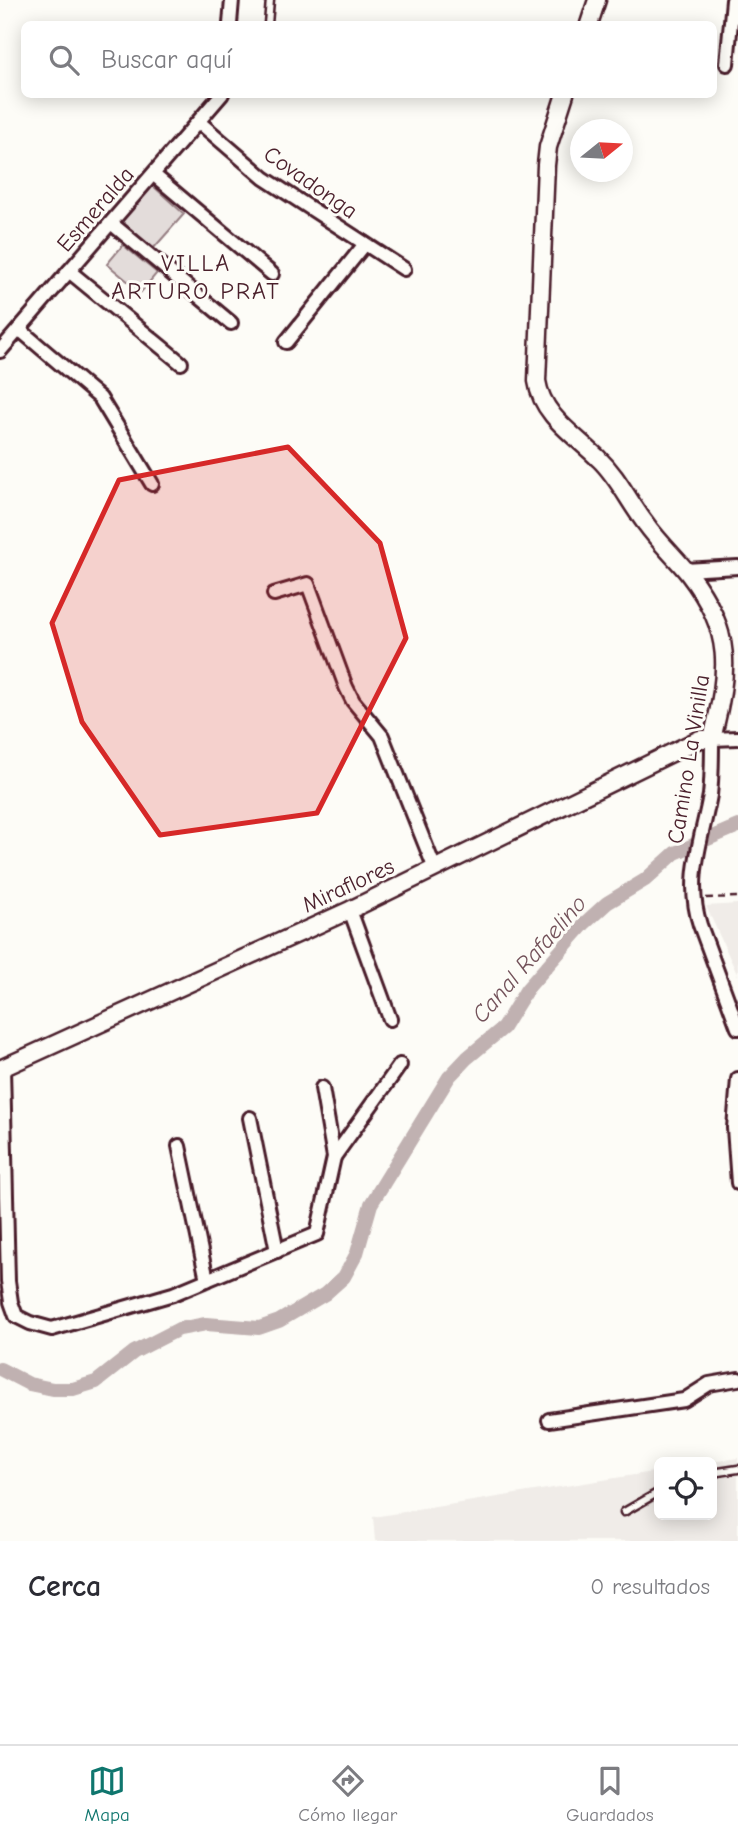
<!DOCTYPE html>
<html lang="es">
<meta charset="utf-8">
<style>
:root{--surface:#fff;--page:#f7f7f7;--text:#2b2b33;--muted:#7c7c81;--line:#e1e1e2;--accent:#0f766e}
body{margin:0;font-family:"Comic Neue",sans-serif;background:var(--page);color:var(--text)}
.controls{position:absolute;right:21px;bottom:21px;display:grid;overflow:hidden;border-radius:10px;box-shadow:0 4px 18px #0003}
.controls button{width:63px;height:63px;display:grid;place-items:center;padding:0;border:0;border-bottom:2px solid var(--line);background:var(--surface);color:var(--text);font:35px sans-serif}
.compass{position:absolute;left:570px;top:119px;width:63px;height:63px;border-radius:50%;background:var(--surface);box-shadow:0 4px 18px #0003;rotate:72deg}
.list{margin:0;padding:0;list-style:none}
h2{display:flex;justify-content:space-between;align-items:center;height:91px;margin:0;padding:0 28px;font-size:30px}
h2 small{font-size:23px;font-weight:400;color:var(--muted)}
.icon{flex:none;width:38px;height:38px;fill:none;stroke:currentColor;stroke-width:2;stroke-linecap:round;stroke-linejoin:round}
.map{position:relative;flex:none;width:738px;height:1541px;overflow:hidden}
.search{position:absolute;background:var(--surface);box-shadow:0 4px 18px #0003;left:21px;right:21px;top:21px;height:77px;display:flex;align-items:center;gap:18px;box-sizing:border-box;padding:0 24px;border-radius:10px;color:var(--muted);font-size:26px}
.sheet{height:203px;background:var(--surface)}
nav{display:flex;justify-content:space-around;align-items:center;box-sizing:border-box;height:98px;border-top:2px solid var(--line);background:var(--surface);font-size:19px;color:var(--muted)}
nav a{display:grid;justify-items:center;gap:4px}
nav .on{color:var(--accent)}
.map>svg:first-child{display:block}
.built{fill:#f0ece8}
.green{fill:#e3dcda;stroke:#967e82;stroke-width:2}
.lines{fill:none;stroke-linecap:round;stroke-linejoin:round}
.canal{stroke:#c0b1b1;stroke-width:14}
.service-casing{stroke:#4a1f2b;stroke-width:11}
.minor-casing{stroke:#4a1f2b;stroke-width:18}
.tertiary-casing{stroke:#4a1f2b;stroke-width:21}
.path{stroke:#4a1f2b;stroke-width:2.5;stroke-dasharray:7 5;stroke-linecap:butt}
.service{stroke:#fdfcf7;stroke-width:6}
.minor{stroke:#fdfcf7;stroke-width:12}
.tertiary{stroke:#fdfcf7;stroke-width:16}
.marked{fill:#d62828;fill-opacity:0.2;stroke:#d62828;stroke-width:5;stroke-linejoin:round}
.labels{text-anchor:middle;stroke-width:6;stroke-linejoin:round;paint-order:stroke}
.street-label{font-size:23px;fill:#4a1f2b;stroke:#fdfcf7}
.neighbourhood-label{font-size:24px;letter-spacing:2px;fill:#4a1f2b;stroke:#fdfcf7}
.water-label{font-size:24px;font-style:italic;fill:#73525a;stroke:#fdfcf7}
</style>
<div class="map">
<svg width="738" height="1541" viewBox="0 0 738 1541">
<rect width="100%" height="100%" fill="#fdfcf7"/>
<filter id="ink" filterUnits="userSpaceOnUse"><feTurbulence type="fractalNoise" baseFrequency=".0143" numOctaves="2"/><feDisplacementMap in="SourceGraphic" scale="14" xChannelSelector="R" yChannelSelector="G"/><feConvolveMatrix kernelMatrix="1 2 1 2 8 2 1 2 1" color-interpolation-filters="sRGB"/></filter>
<g filter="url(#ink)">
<g class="built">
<path d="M 738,904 L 738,976 L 706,906 Z"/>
<path d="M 738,1458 L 738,1541 L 375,1541 L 373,1517 L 659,1471 L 659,1515 L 712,1515 L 712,1462 Z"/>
</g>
<g class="green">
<path d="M 152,185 L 184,214 L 152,250 L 119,223 Z"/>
<path d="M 123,245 L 157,273 L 141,292 L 107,264 Z"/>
</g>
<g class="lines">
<path class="canal" d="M 0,1369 L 29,1384 L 53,1389 L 73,1389 L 96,1382 L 134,1352 L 179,1329 L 206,1324 L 259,1328 L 279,1321 L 325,1294 L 344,1277 L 357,1253 L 371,1204 L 449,1077 L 467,1058 L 503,1028 L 527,989 L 585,923 L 607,903 L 645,880 L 675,853 L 738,826"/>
<g class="service-casing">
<g id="service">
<path d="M 268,24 L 270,0"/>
<path d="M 712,1473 L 738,1469"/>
<path d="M 624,1512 L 659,1492"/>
</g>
</g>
<g class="minor-casing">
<g id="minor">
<path d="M 230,24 L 232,0"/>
<path d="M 727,64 L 733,0"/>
<path d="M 199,122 L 264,178 L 404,269"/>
<path d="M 154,175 L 272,274"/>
<path d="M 111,223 L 231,323"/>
<path d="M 69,271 L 181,363"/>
<path d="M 19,329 L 100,398 L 152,484"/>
<path d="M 286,342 L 365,244"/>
<path d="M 0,351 L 222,94"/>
<path d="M 685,570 L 738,567"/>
<path d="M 274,594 L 308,584 L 346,687 L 353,701 L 382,736 L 435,869"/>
<path d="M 738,738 L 712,739 C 712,757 712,777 710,795 C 702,840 685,879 700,925 L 738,1028"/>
<path d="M 350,910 L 390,1019"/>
<path d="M 3,1068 L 8,1281 L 11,1302 L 16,1316 L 30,1323 L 52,1329 L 173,1294 L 317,1234 L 334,1157 L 322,1088"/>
<path d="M 738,1079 L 734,1128 L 738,1183"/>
<path d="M 250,1118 L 277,1251"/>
<path d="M 179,1146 L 207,1280"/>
<path d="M 334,1157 L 400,1065"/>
<path d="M 549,1420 L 684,1400 L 709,1384 L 738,1379"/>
</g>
</g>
<g class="tertiary-casing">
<g id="tertiary">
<path d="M 589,24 L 597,0"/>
<path d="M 0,1069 L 350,910 L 700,739 L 712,739 C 729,670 734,633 688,573 C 674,556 658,541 646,524 C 629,502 618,477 599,459 C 575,435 542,416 537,381 L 546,165 L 548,147 L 565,94"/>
</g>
</g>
<path class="path" d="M 706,898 L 738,897"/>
<use href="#service" class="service"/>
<use href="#minor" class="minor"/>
<use href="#tertiary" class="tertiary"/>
</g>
</g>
<path class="marked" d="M 288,447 L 380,543 L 406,638 L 317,813 L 160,835 L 82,722 L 52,623 L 119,480 Z"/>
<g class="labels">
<g class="street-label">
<text transform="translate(311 182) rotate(35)" y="8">Covadonga</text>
<text transform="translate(95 209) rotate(-49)" y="8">Esmeralda</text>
<text transform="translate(688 759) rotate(-81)" y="8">Camino La Vinilla</text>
<text transform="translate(348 885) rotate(-25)" y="8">Miraflores</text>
</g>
<g class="neighbourhood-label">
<text x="196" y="271">VILLA<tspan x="196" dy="28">ARTURO PRAT</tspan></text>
</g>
<g class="water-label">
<text transform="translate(529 959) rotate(-49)" y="8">Canal Rafaelino</text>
</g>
</g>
</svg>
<div class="controls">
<button><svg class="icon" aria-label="locate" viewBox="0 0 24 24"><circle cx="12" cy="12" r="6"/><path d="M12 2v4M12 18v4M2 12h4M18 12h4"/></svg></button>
</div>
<svg class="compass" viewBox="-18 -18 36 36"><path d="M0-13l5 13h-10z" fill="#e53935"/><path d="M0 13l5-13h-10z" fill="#7c7c81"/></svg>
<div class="search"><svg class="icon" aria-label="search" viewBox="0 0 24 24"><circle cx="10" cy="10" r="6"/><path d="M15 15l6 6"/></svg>Buscar aquí</div>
</div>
<section class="sheet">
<h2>Cerca<small>0 resultados</small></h2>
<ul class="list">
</ul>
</section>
<nav>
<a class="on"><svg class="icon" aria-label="map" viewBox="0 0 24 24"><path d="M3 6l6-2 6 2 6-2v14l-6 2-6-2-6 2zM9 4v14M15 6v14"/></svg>Mapa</a>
<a><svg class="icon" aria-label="directions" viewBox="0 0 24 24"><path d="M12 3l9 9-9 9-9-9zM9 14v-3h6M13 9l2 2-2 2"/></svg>Cómo llegar</a>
<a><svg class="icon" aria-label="saved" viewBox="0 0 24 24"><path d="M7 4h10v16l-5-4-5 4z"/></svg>Guardados</a>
</nav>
